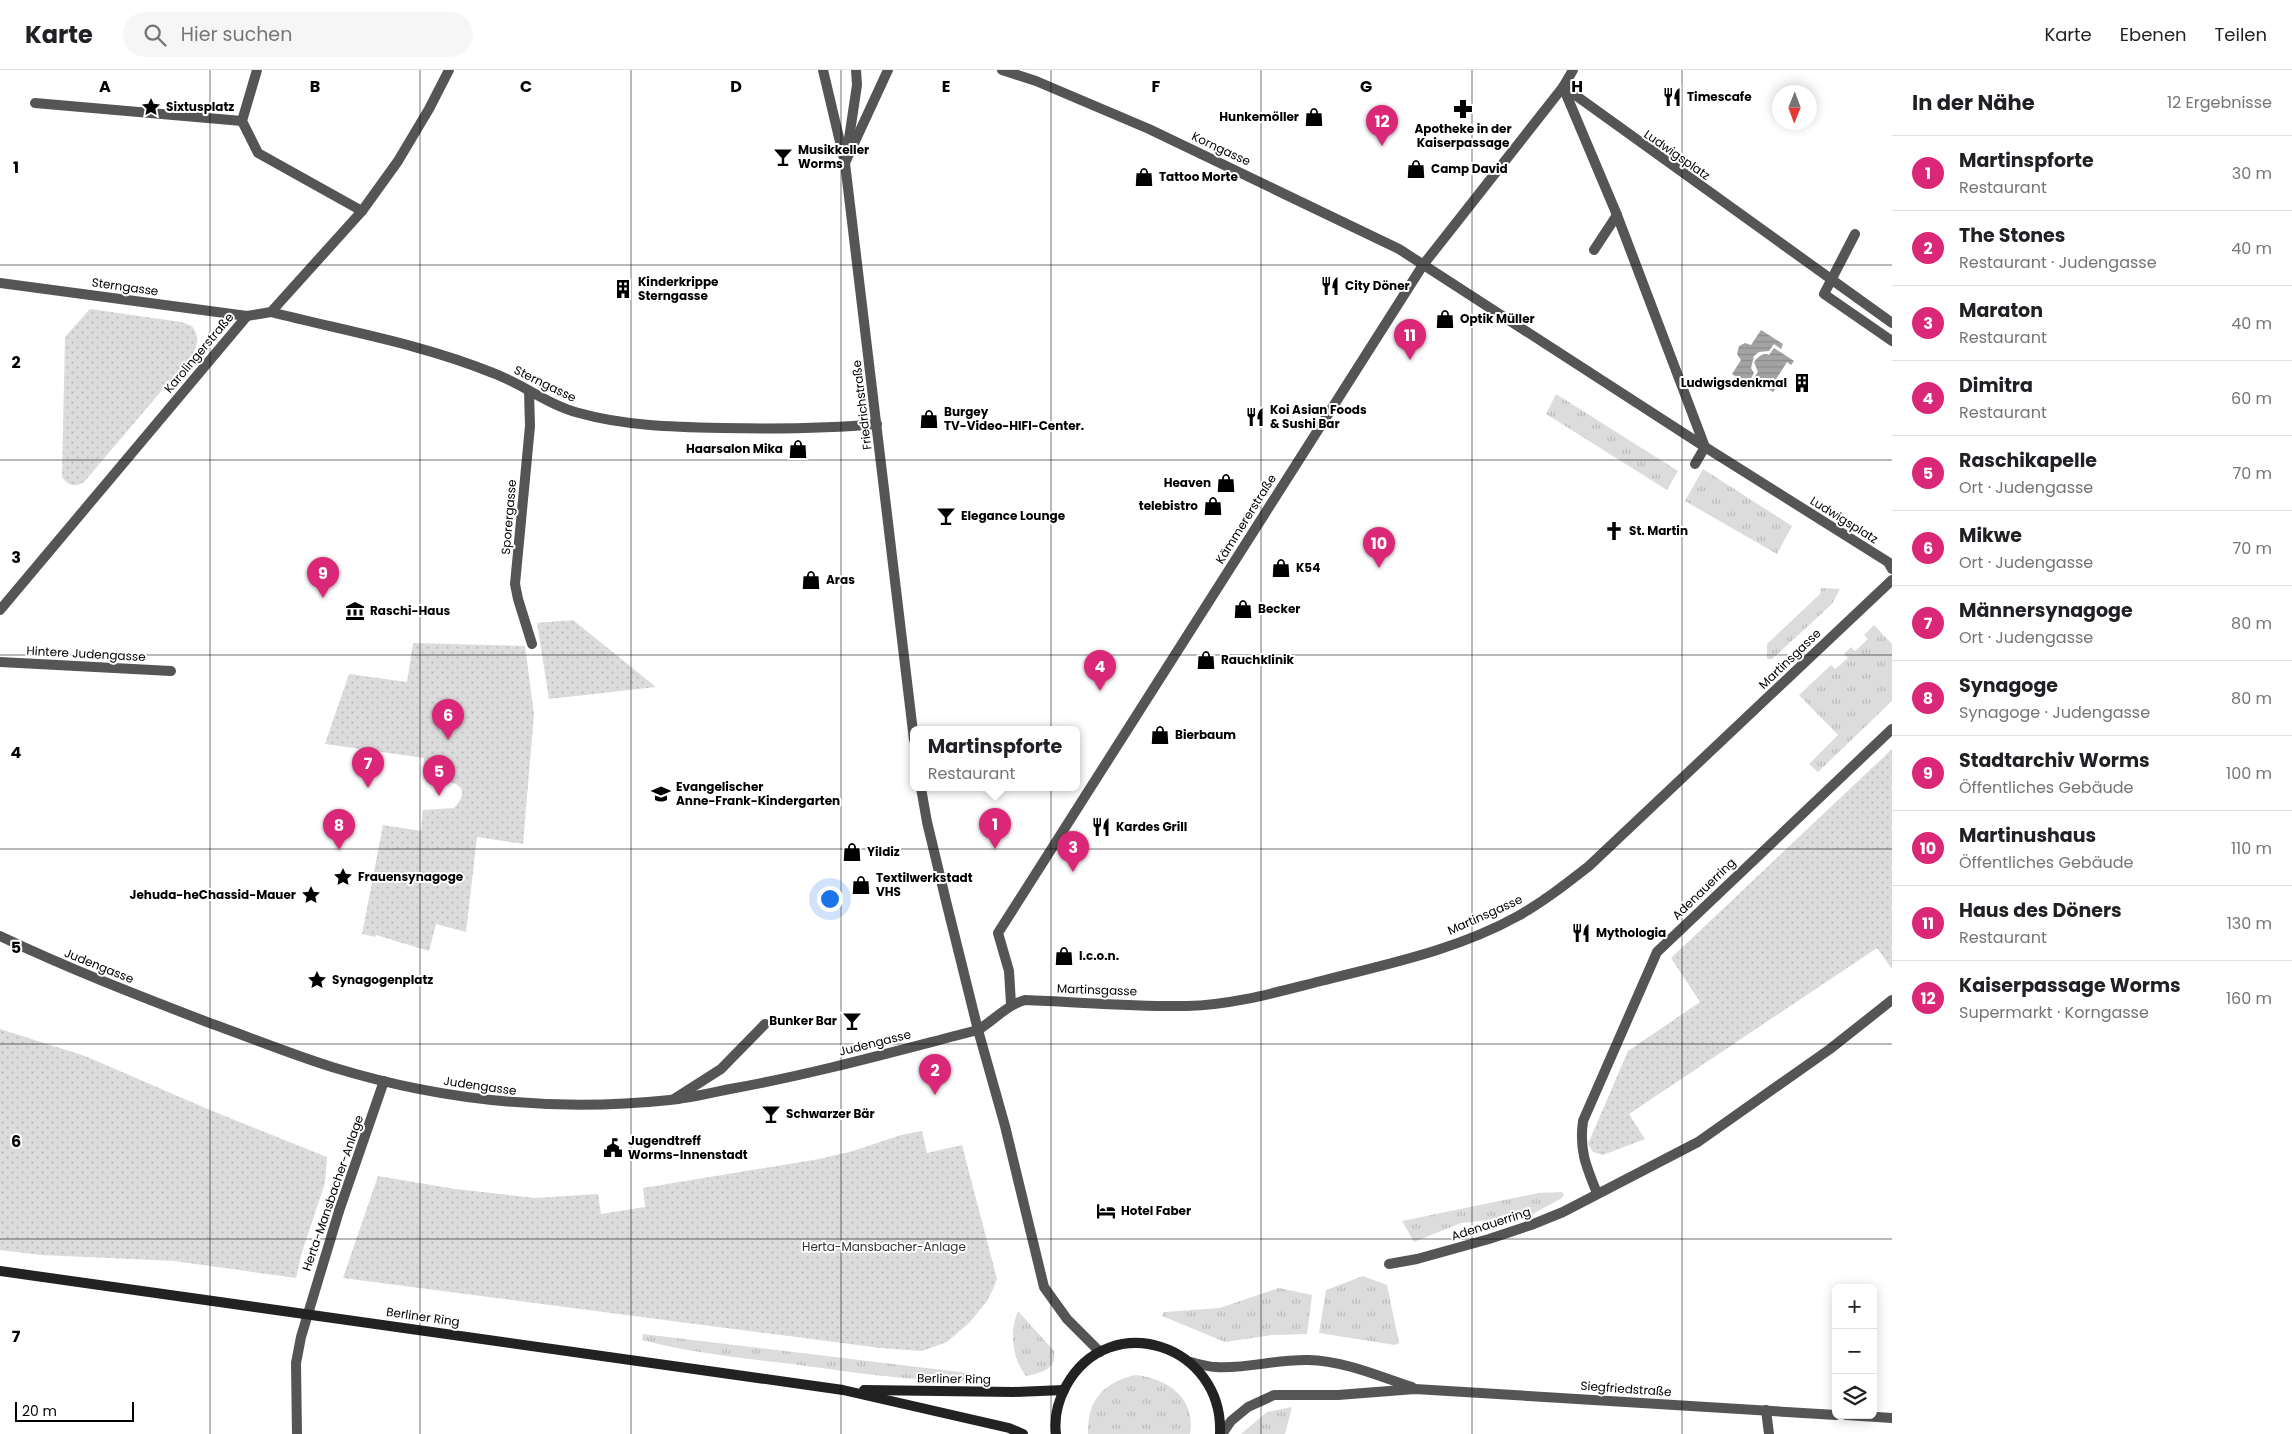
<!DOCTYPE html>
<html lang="de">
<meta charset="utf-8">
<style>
:root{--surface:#fff;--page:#f6f6f6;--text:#202124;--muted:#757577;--line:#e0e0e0;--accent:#db2777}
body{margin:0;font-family:Poppins,sans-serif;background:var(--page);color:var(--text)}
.controls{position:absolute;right:15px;bottom:15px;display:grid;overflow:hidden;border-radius:8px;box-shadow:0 2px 12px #0003}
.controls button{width:45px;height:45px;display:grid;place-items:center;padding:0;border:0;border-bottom:1px solid var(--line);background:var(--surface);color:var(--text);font:25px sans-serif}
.compass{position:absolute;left:1772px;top:15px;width:45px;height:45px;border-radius:50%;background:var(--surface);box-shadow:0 2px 12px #0003;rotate:181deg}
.scale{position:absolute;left:15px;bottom:12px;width:119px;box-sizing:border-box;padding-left:5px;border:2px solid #000;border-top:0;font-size:14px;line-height:18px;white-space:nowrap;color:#000;-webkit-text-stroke:4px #fff;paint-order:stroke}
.you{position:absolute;left:829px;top:828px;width:18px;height:18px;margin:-12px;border:4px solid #fff;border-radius:50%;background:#1a73e8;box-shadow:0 0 0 8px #1a73e833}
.badge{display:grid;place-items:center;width:32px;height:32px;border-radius:50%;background:var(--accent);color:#fff;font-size:16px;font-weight:700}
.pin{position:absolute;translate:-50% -41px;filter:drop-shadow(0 1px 2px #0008)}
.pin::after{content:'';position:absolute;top:26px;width:18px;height:15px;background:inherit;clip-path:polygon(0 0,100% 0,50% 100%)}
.popup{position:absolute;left:910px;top:656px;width:170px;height:65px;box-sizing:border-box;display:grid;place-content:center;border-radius:8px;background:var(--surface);filter:drop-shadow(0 1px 4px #0005);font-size:16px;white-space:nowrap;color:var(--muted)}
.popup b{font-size:19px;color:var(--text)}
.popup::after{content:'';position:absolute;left:50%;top:100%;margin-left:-10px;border:10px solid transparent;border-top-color:var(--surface)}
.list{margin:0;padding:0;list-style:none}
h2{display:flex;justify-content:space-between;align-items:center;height:65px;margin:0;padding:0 20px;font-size:21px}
h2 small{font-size:16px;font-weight:400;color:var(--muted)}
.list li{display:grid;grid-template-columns:32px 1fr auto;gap:15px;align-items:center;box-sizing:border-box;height:75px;padding:0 20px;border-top:1px solid var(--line)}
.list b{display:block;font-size:19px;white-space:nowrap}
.list p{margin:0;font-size:16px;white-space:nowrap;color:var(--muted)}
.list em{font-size:16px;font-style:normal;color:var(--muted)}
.icon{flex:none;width:28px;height:28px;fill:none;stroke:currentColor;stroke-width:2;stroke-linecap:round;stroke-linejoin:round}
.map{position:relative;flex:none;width:1892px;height:1364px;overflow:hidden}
header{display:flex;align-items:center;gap:30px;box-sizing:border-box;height:70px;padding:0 25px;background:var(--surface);border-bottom:1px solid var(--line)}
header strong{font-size:24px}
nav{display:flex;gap:28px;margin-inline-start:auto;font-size:18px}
.search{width:350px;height:45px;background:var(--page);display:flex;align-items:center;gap:12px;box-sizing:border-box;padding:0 18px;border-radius:28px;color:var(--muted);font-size:19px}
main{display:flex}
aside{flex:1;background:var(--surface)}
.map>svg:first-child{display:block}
.grass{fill:url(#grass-tufts)}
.park{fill:url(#park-dots)}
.water{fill:url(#water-rules)}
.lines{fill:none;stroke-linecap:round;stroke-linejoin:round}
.service{stroke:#555;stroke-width:10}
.pedestrian{stroke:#555;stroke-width:10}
.minor{stroke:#555;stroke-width:10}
.tertiary{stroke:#555;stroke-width:10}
.secondary{stroke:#222;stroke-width:10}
.grid{fill:none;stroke:#000;stroke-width:1;stroke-opacity:0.55}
.labels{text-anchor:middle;stroke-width:4;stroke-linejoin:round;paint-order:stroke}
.poi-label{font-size:12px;font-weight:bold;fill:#000;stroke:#fff;text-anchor:start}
.street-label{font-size:12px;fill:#000;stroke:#fff}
.park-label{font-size:12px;fill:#333;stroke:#fff}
.grid-label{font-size:16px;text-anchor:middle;font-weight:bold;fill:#000;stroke:#fff;stroke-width:4;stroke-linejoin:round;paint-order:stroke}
</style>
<header>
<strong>Karte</strong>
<div class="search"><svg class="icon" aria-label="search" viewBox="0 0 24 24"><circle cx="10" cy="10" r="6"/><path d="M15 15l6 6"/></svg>Hier suchen</div>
<nav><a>Karte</a><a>Ebenen</a><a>Teilen</a></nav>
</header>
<main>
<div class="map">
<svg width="1892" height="1364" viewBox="0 0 1892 1364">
<defs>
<pattern id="grass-tufts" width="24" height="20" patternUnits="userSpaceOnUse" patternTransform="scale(1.25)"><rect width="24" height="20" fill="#dcdcdc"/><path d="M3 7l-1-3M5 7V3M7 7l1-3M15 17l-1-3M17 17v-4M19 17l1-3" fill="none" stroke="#bbb"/></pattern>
<pattern id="park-dots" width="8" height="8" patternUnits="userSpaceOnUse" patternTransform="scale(1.25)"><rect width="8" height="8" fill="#dcdcdc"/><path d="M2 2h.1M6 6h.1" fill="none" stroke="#bbb" stroke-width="1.8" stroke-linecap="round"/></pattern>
<pattern id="water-rules" width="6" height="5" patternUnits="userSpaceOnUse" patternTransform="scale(1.25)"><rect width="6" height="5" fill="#a3a3a3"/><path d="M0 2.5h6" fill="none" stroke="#8b8b8b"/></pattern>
</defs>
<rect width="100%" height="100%" fill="#fff"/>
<g class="grass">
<path d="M 1556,324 L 1678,401 L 1667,420 L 1546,344 Z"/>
<path d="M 1703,399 L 1792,456 L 1777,484 L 1685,431 Z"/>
<path d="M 1821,518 L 1840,519 L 1832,534 L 1772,589 L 1767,589 L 1767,574 L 1820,524 Z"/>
<path d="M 1874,555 L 1892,574 L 1892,631 L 1818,702 L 1809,694 L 1838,665 L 1799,625 L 1831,595 L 1835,599 L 1848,588 L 1844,584 L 1851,577 L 1855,581 L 1868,569 L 1864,565 Z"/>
<path d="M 1562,1122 L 1564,1125 L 1562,1128 L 1529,1146 L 1461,1153 L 1414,1172 L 1402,1151 L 1538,1123 Z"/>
<path d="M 1363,1206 L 1387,1215 L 1399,1273 L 1395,1275 L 1319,1263 L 1326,1220 Z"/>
<path d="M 1279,1218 L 1312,1225 L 1307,1264 L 1272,1265 L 1225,1272 L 1162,1246 L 1164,1242 L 1220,1238 Z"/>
<path d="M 1018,1241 L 1054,1281 C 1057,1299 1041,1303 1026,1306 C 1012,1289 1009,1261 1018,1241 Z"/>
<path d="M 643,1264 L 968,1303 L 967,1311 C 909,1311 850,1302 792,1294 C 742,1288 691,1283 642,1270 Z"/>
<path d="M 1135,1305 C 1167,1308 1196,1328 1190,1364 L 1088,1364 C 1087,1330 1103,1313 1135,1305 Z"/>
<path d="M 1292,1337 L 1285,1364 L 1241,1364 L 1267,1342 Z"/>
</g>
<g class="park">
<path d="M 90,239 L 181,252 L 192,256 C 199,266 199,275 192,285 L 84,412 C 74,418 68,415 62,407 L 65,267 Z"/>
<path d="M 573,550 L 656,617 L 549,629 L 537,553 Z"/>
<path d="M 413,573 L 525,576 L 534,644 L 523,774 L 477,767 L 466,862 L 436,854 L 429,881 L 376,865 L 375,867 L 362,864 L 383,755 L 421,761 L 423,740 L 454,738 C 479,710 440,710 423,709 L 424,688 L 325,674 L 349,604 L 407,612 Z"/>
<path d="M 1892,679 L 1892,899 L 1877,878 L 1629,1044 L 1645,1069 L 1603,1085 L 1593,1082 L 1588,1074 L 1628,981 L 1700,932 L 1671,888 Z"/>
<path d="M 0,959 L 85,986 L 210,1040 L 327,1087 L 325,1113 L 302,1182 L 296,1208 L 174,1191 L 41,1185 L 0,1180 Z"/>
<path d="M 922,1061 L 927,1083 L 962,1075 L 997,1209 L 994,1217 L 987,1231 L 970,1252 L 947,1272 L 922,1281 L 880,1278 L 343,1208 L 378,1106 L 455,1119 L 536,1128 L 598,1124 L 601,1144 L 645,1137 L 643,1118 L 819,1089 L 853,1081 L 901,1065 Z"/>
</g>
<g class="water">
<path d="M 1761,260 L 1783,274 L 1781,279 L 1774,274 L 1769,281 L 1759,282 L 1754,286 L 1751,298 L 1754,303 L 1750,310 L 1758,315 L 1755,319 L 1732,304 L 1741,290 L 1737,284 L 1739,276 L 1745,273 L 1751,275 Z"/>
<path d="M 1774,278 L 1794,291 L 1791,295 L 1787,292 L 1773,314 L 1777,317 L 1773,322 L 1753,309 L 1758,302 L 1754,292 C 1758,287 1763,282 1769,285 Z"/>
</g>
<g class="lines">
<g class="service">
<path d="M 257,0 L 242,51 L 258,83 L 362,141"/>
<path d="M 35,33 L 242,51"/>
<path d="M 847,82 L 857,15 L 856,0"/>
<path d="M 845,93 L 888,0"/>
<path d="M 1855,164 L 1824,224 L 1892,271"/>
<path d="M 529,321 L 530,356 L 515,514 L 518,529 L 532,574"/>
<path d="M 0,592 L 171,601"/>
<path d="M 674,1029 L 721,999 L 765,954"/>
</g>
<g class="pedestrian">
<path d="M 1002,0 L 1036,11 L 1149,59 L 1399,179 L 1705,377 L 1888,492 L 1892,499"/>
<path d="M 1563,17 L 1617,145 L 1705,377 L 1695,394"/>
<path d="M 1564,17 L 1892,253"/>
<path d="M 1594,180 L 1617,145"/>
<path d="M 0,866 C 67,898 137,925 207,952 C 249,967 290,984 332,997 C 442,1031 555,1042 670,1030 C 690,1028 710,1023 730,1019 C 814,1004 896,981 978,960"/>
<path d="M 1011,934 L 1009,901 L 998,863 L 1423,195 L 1563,17 L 1573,0"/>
<path d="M 1597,1123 C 1586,1096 1579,1080 1583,1051 L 1657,882 L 1892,659"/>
<path d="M 339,1141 L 384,1011"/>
</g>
<g class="minor">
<path d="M 0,213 L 247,246 L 271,242 L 362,141 L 398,91 L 429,39 L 449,0"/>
<path d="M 271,242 C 345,261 422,274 493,303 C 523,314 548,335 579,343 C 625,356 674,357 722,358 C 774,359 825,359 877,354"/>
<path d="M 0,540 L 247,246"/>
<path d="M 978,960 C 994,950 1007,935 1025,930 C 1079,932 1134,937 1187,936 C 1233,935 1277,922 1321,911 C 1387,894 1457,880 1518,846 C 1543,832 1566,814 1589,796 L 1892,510"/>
<path d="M 1389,1194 L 1417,1189 L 1489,1169 L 1531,1155 L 1563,1142 L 1698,1072 L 1830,979 L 1892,930"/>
<path d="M 1766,1340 L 1769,1364"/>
<path d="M 297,1364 L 296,1293 L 301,1267 L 339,1141"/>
</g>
<g class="tertiary">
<path d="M 823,0 L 845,93 L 914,670"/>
<path d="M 921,718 L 927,752 L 946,831 L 978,960 L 1005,1056 L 1044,1217 L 1067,1249 L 1100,1282"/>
<path d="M 1190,1292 C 1199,1294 1208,1297 1216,1297 C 1247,1299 1277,1289 1308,1290 C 1345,1291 1378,1306 1412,1317"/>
<path d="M 1846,1345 L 1892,1348"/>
<path d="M 1222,1364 L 1231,1351 L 1248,1337 L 1274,1325 L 1338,1325 L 1415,1319 L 1836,1345"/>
</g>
<g class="secondary">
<path d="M 0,1201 L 843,1320 L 1009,1358 L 1023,1364"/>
<path d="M 864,1320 L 1013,1322 L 1064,1320"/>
<path d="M 1056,1364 C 1054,1348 1058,1331 1066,1316 C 1110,1237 1224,1275 1220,1364"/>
</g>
</g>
<path class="grid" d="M 210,0 L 210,1364M 420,0 L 420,1364M 631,0 L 631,1364M 841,0 L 841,1364M 1051,0 L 1051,1364M 1261,0 L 1261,1364M 1472,0 L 1472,1364M 1682,0 L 1682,1364M 0,195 L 1892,195M 0,390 L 1892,390M 0,585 L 1892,585M 0,779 L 1892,779M 0,974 L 1892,974M 0,1169 L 1892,1169"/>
<defs>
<g id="restaurant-bare" transform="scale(1.5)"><path d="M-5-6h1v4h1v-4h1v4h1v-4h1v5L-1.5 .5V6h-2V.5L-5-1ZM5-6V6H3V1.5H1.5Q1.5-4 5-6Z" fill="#000" stroke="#fff" stroke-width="2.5" paint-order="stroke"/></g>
<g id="sight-bare" transform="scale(1.5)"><path d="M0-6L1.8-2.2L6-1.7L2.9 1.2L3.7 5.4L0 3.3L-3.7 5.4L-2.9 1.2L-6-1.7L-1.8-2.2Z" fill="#000" stroke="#fff" stroke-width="2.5" paint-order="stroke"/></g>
<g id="pharmacy-bare" transform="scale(1.5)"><path d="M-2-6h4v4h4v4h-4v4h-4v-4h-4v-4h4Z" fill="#000" stroke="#fff" stroke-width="2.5" paint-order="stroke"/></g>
<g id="shop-bare" transform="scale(1.5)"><path d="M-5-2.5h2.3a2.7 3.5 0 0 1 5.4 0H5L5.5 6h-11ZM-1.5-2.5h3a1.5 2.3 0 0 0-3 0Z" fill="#000" stroke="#fff" stroke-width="2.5" paint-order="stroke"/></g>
<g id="bar-bare" transform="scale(1.5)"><path d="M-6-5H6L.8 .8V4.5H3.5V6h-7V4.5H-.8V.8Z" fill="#000" stroke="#fff" stroke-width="2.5" paint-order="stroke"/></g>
<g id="building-bare" transform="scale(1.5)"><path d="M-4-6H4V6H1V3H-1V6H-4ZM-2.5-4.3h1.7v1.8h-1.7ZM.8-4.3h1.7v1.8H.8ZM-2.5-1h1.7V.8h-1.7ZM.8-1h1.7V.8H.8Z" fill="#000" stroke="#fff" stroke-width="2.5" paint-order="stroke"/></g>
<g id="church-bare" transform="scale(1.5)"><path d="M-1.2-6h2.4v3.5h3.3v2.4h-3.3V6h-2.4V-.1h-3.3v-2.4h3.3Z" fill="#000" stroke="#fff" stroke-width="2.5" paint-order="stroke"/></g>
<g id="museum-bare" transform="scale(1.5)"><path d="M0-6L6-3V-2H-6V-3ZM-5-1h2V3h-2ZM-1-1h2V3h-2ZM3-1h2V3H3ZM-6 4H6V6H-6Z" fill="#000" stroke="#fff" stroke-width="2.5" paint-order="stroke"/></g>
<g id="school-bare" transform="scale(1.5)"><path d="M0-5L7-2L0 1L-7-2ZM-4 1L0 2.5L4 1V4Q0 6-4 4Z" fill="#000" stroke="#fff" stroke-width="2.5" paint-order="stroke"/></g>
<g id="civic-bare" transform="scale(1.5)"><path d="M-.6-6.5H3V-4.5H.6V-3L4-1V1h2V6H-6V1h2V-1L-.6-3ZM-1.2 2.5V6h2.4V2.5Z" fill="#000" stroke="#fff" stroke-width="2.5" paint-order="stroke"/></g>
<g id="hotel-bare" transform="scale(1.5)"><path d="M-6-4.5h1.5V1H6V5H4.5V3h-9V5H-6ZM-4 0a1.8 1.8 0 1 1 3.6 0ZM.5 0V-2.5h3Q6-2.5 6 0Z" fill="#000" stroke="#fff" stroke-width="2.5" paint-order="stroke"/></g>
</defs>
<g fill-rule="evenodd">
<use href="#restaurant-bare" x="1672" y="27"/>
<use href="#sight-bare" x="151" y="37"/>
<use href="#pharmacy-bare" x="1463" y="39"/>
<use href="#shop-bare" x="1314" y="47"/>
<use href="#bar-bare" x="783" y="87"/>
<use href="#shop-bare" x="1416" y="99"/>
<use href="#shop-bare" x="1144" y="107"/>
<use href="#restaurant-bare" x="1330" y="216"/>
<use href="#building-bare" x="623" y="219"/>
<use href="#shop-bare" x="1445" y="249"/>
<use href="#building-bare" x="1802" y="313"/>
<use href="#restaurant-bare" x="1255" y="347"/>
<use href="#shop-bare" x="929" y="349"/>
<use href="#shop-bare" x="798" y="379"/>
<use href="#shop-bare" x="1226" y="413"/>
<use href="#shop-bare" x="1213" y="436"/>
<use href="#bar-bare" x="946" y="446"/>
<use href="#church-bare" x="1614" y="461"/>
<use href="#shop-bare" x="1281" y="498"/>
<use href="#shop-bare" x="811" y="510"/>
<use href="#shop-bare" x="1243" y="539"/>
<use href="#museum-bare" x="355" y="541"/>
<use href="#shop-bare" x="1206" y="590"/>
<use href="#shop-bare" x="1160" y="665"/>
<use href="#school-bare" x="661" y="724"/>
<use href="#restaurant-bare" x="1101" y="757"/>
<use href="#shop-bare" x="852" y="782"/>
<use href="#sight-bare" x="343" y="807"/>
<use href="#shop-bare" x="861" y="815"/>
<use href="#sight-bare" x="311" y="825"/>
<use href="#restaurant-bare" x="1581" y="863"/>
<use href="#shop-bare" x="1064" y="886"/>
<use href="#sight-bare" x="317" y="910"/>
<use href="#bar-bare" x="852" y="951"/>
<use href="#bar-bare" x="771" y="1044"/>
<use href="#civic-bare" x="613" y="1078"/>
<use href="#hotel-bare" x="1106" y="1141"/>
</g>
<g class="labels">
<g class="poi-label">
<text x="1687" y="31">Timescafe</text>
<text x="166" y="41">Sixtusplatz</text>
<text x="1299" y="51" text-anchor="end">Hunkemöller</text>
<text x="1463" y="63" text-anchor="middle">Apotheke in der<tspan x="1463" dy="14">Kaiserpassage</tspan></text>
<text x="798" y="84">Musikkeller<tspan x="798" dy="14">Worms</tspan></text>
<text x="1431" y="103">Camp David</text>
<text x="1159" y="111">Tattoo Morte</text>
<text x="638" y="216">Kinderkrippe<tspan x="638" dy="14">Sterngasse</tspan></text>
<text x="1345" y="220">City Döner</text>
<text x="1460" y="253">Optik Müller</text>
<text x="1787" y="317" text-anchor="end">Ludwigsdenkmal</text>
<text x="1270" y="344">Koi Asian Foods<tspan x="1270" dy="14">&amp; Sushi Bar</tspan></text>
<text x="944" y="346">Burgey<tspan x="944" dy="14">TV-Video-HIFI-Center.</tspan></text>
<text x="783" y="383" text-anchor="end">Haarsalon Mika</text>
<text x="1211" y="417" text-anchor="end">Heaven</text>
<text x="1198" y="440" text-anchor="end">telebistro</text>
<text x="961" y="450">Elegance Lounge</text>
<text x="1629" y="465">St. Martin</text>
<text x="1296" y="502">K54</text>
<text x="826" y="514">Aras</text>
<text x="1258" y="543">Becker</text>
<text x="370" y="545">Raschi-Haus</text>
<text x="1221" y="594">Rauchklinik</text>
<text x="1175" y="669">Bierbaum</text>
<text x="676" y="721">Evangelischer<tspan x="676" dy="14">Anne-Frank-Kindergarten</tspan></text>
<text x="1116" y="761">Kardes Grill</text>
<text x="867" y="786">Yildiz</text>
<text x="358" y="811">Frauensynagoge</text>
<text x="876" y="812">Textilwerkstadt<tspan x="876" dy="14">VHS</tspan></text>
<text x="296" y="829" text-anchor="end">Jehuda-heChassid-Mauer</text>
<text x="1596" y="867">Mythologia</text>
<text x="1079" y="890">I.c.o.n.</text>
<text x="332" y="914">Synagogenplatz</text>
<text x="837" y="955" text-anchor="end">Bunker Bar</text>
<text x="786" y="1048">Schwarzer Bär</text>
<text x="628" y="1075">Jugendtreff<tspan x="628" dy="14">Worms-Innenstadt</tspan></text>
<text x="1121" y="1145">Hotel Faber</text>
</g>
<g class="street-label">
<text transform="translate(1221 79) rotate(25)" y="4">Korngasse</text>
<text transform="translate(1677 85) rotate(35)" y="4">Ludwigsplatz</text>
<text transform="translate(125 217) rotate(8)" y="4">Sterngasse</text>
<text transform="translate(199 283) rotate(-50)" y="4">Karolingerstraße</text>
<text transform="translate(545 314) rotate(26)" y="4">Sterngasse</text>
<text transform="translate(862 335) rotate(-97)" y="4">Friedrichstraße</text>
<text transform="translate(509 447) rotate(-85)" y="4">Sporergasse</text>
<text transform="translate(1246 449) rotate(-58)" y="4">Kämmererstraße</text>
<text transform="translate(1844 450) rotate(32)" y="4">Ludwigsplatz</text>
<text transform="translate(86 584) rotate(3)" y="4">Hintere Judengasse</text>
<text transform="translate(1790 589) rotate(-44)" y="4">Martinsgasse</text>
<text transform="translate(1704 819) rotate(-44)" y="4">Adenauerring</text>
<text transform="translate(1485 845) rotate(-24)" y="4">Martinsgasse</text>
<text transform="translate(99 896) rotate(22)" y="4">Judengasse</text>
<text transform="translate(1097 920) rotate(2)" y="4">Martinsgasse</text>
<text transform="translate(875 973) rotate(-14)" y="4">Judengasse</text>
<text transform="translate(480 1016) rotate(8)" y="4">Judengasse</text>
<text transform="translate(333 1123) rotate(-71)" y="4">Herta-Mansbacher-Anlage</text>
<text transform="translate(1491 1154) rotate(-18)" y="4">Adenauerring</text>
<text transform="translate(423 1247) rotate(8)" y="4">Berliner Ring</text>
<text transform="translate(954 1309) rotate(1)" y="4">Berliner Ring</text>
<text transform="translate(1626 1319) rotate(4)" y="4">Siegfriedstraße</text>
</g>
<g class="park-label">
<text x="884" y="1181">Herta-Mansbacher-Anlage</text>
</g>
</g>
<g class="grid-label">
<text x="105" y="22">A</text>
<text x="315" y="22">B</text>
<text x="526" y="22">C</text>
<text x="736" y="22">D</text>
<text x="946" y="22">E</text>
<text x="1156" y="22">F</text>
<text x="1366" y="22">G</text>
<text x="1577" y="22">H</text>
<text x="16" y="103">1</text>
<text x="16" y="298">2</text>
<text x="16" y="493">3</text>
<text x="16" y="688">4</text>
<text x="16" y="883">5</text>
<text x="16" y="1077">6</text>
<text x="16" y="1272">7</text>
</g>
</svg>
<div class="controls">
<button>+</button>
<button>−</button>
<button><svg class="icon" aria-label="layers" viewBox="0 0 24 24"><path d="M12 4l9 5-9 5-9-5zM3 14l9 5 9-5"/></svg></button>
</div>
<svg class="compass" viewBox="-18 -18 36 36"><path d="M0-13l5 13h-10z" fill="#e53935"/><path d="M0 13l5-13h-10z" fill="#757577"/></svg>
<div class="scale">20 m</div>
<div class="you"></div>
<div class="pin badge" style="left:995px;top:779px">1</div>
<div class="popup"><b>Martinspforte</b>Restaurant</div>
<div class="pin badge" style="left:935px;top:1025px">2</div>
<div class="pin badge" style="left:1073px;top:802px">3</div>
<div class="pin badge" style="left:1100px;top:621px">4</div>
<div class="pin badge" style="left:439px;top:726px">5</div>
<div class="pin badge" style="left:448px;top:670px">6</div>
<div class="pin badge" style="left:368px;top:718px">7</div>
<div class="pin badge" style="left:339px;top:780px">8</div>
<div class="pin badge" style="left:323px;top:528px">9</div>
<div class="pin badge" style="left:1379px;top:498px">10</div>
<div class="pin badge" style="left:1410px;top:290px">11</div>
<div class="pin badge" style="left:1382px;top:76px">12</div>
</div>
<aside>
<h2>In der Nähe<small>12 Ergebnisse</small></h2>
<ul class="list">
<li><span class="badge">1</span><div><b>Martinspforte</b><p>Restaurant</p></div><em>30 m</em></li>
<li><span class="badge">2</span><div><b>The Stones</b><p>Restaurant · Judengasse</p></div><em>40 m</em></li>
<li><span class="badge">3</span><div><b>Maraton</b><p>Restaurant</p></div><em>40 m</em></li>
<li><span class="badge">4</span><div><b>Dimitra</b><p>Restaurant</p></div><em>60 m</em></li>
<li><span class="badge">5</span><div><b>Raschikapelle</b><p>Ort · Judengasse</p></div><em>70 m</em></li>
<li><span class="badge">6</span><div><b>Mikwe</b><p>Ort · Judengasse</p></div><em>70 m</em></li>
<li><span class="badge">7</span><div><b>Männersynagoge</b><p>Ort · Judengasse</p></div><em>80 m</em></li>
<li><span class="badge">8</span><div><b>Synagoge</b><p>Synagoge · Judengasse</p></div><em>80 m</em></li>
<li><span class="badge">9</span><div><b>Stadtarchiv Worms</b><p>Öffentliches Gebäude</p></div><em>100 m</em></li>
<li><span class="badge">10</span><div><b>Martinushaus</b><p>Öffentliches Gebäude</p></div><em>110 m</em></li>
<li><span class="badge">11</span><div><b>Haus des Döners</b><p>Restaurant</p></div><em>130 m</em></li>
<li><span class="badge">12</span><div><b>Kaiserpassage Worms</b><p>Supermarkt · Korngasse</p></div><em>160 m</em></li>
</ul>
</aside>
</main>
